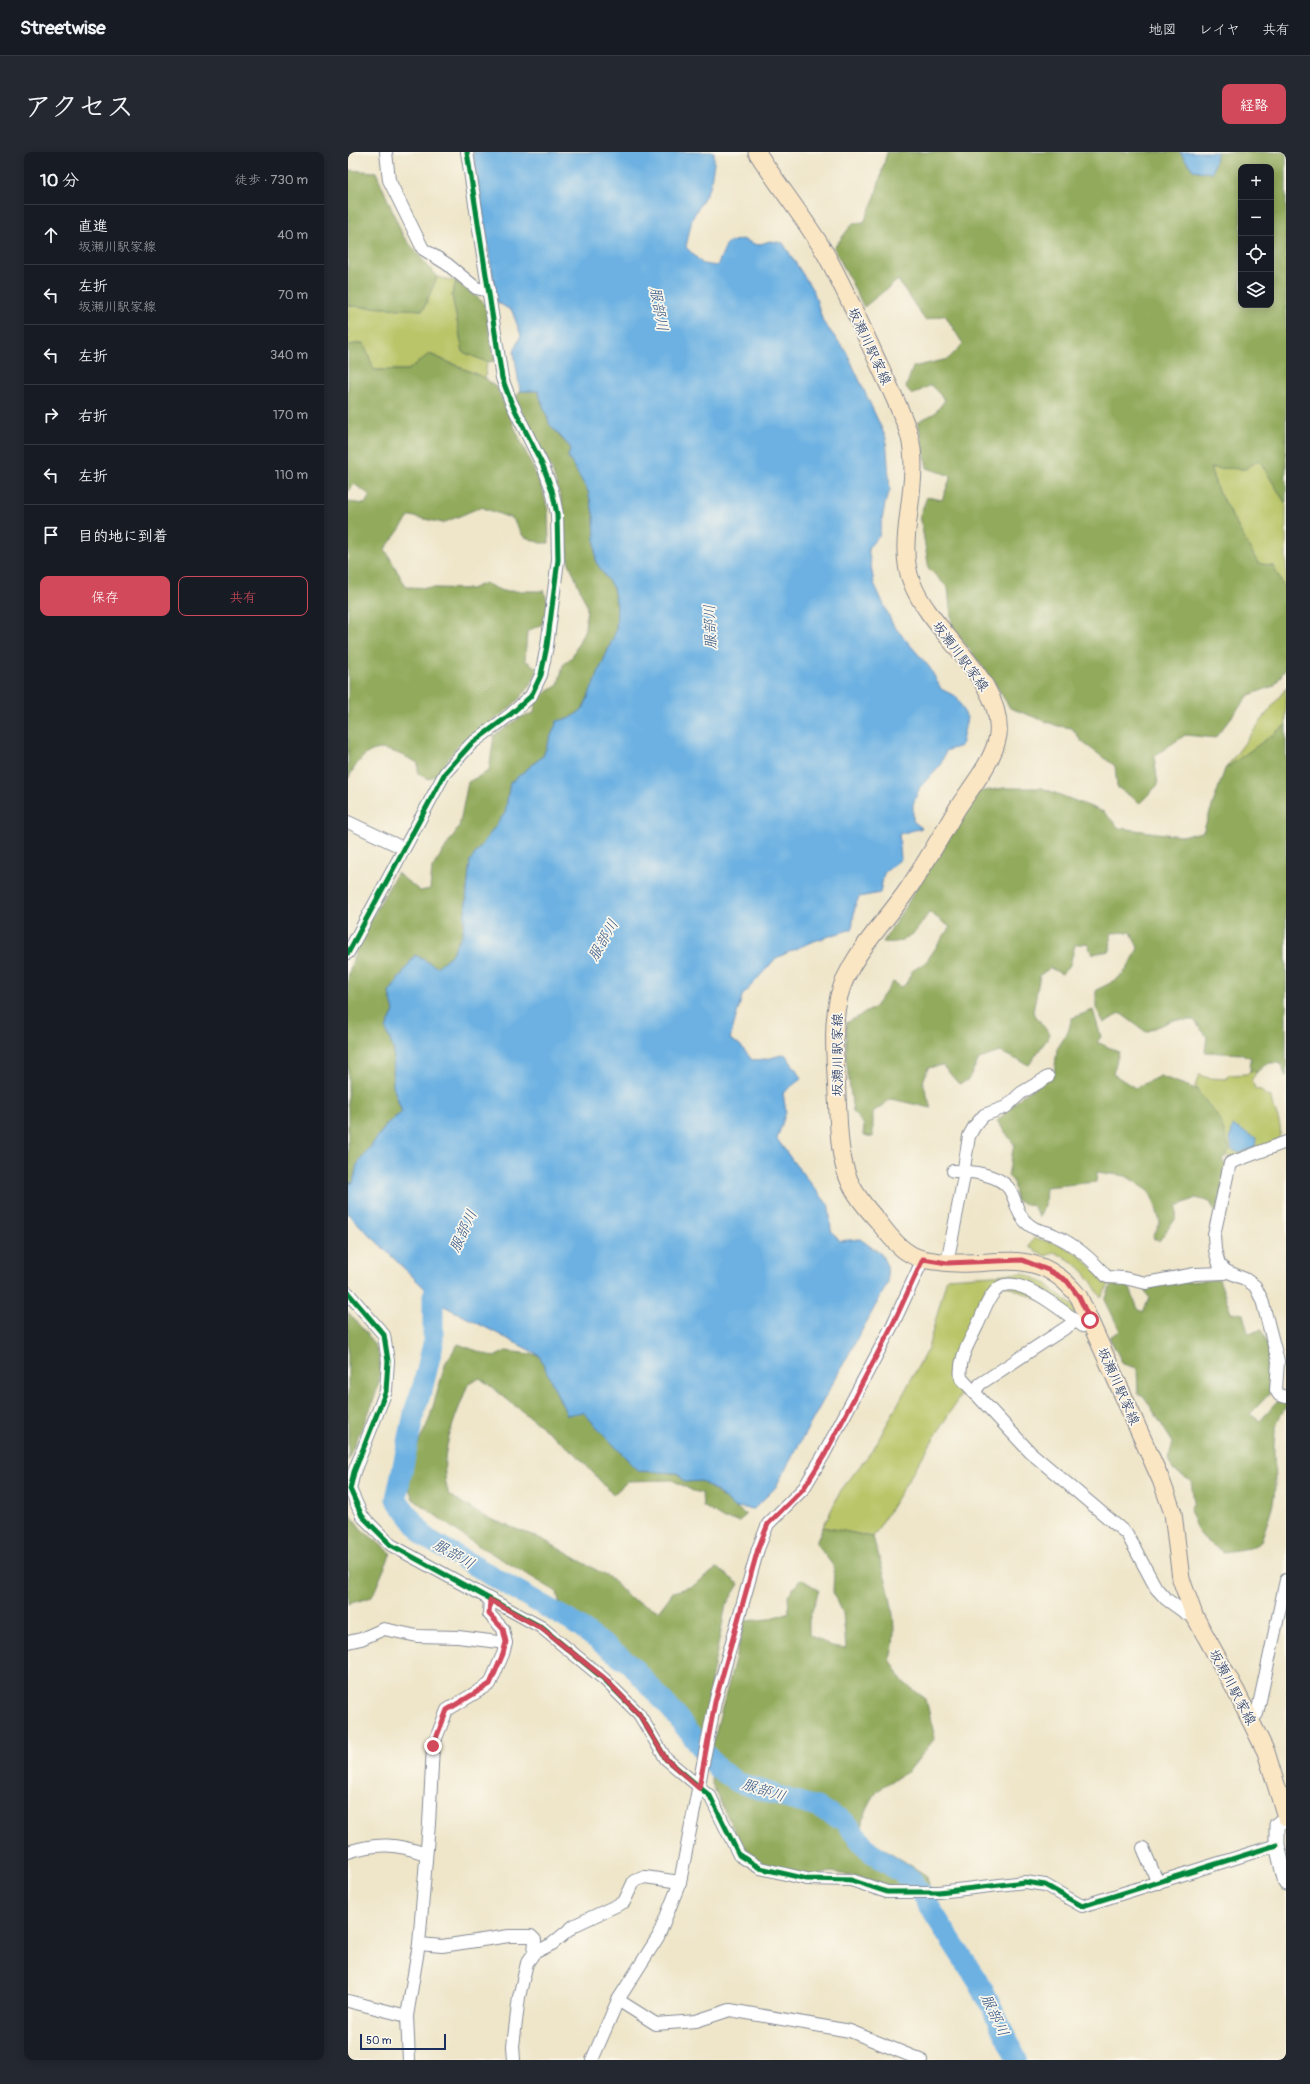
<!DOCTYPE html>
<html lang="ja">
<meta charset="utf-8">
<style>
:root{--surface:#171b24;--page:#242831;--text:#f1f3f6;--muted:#9ea1a6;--line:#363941;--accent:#d1495b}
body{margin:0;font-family:Pangolin,"Klee One",sans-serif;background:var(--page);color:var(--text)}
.controls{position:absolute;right:12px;top:12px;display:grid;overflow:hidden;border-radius:8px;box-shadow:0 2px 10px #0003}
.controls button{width:36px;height:36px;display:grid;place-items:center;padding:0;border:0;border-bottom:1px solid var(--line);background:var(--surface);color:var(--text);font:20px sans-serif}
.scale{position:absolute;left:12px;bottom:10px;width:86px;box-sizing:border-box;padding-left:4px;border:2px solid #1b2f5e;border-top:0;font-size:11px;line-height:14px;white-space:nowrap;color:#1b2f5e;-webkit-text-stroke:3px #fbf7ec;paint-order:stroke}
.stop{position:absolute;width:12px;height:12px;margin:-9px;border:3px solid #d1495b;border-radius:50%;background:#fff}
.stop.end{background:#d1495b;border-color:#fff;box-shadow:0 1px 4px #0008}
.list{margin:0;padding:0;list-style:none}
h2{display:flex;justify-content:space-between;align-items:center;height:52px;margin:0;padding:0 16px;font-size:17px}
h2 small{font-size:13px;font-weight:400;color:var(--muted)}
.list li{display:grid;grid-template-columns:26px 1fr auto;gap:12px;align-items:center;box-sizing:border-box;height:60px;padding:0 16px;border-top:1px solid var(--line)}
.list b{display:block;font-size:15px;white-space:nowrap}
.list p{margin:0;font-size:13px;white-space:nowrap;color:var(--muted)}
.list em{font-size:13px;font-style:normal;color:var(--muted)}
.actions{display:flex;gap:8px;padding:12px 16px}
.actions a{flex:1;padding:9px 0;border:1px solid var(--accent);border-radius:8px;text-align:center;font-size:14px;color:var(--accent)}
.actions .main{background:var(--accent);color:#fff}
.icon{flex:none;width:22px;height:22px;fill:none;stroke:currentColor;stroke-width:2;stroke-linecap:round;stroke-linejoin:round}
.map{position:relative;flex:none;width:938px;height:1908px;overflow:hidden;border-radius:8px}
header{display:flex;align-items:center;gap:24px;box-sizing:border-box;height:56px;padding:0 20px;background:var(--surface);border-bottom:1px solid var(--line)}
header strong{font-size:19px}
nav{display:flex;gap:22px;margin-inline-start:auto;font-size:14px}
.intro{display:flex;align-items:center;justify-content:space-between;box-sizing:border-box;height:96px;padding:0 24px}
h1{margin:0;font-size:28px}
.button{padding:10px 18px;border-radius:8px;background:var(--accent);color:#fff;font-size:14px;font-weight:700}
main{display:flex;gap:24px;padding:0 24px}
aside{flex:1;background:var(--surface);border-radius:8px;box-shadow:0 2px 10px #0003}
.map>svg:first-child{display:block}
.green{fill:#b9c567;stroke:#6a7a62}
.forest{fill:#92aa5c;stroke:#566c5d;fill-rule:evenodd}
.water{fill:#6cb1e2;stroke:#4470a0}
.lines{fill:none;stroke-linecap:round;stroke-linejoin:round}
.river{stroke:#6cb1e2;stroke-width:21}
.minor-casing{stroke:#858a94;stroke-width:14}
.tertiary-casing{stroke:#858a94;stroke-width:17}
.secondary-casing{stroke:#858a94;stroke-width:19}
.minor{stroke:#fff;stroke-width:12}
.tertiary{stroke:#fff;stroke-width:15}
.secondary{stroke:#fbe6c4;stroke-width:17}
.cycleway-casing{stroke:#fbf7ec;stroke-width:8}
.cycleway{stroke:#00873e;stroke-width:5}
.route{stroke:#d1495b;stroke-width:5}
.labels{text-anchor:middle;stroke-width:3.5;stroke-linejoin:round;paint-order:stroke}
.street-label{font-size:14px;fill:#1b2f5e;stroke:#fbf7ec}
.water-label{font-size:15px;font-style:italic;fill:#335686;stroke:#fbf7ec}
</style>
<header>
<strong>Streetwise</strong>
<nav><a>地図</a><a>レイヤ</a><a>共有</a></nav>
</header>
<div class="intro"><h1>アクセス</h1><a class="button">経路</a></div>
<main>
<aside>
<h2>10 分<small>徒歩 · 730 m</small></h2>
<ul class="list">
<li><svg class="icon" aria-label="ahead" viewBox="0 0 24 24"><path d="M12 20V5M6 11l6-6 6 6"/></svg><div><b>直進</b><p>坂瀬川駅家線</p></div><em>40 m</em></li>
<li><svg class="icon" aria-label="left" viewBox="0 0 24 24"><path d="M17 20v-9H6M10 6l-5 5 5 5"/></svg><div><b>左折</b><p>坂瀬川駅家線</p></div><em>70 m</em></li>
<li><svg class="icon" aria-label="left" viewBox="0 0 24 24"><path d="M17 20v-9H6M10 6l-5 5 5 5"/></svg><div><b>左折</b></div><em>340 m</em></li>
<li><svg class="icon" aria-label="right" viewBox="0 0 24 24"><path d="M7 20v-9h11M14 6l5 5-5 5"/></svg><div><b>右折</b></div><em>170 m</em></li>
<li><svg class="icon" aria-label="left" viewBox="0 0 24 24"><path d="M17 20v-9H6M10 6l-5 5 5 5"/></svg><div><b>左折</b></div><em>110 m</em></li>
<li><svg class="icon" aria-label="arrive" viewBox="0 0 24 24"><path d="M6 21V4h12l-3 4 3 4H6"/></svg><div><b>目的地に到着</b></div></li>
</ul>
<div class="actions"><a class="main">保存</a><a>共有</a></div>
</aside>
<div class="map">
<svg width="938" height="1908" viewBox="0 0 938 1908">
<rect width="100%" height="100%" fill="#fbf7ec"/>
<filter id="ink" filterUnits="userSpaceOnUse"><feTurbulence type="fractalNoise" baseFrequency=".025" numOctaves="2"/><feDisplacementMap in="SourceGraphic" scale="8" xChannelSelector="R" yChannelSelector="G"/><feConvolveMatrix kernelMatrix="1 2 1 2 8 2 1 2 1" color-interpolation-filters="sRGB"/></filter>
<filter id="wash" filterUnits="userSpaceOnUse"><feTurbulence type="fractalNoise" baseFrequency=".012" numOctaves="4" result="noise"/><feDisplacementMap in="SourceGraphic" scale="16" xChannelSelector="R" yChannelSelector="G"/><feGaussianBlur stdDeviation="0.9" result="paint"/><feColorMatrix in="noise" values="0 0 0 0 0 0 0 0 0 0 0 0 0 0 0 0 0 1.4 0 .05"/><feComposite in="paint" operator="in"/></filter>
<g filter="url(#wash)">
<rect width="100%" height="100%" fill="#efe6ca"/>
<g class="green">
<path d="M 89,125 L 108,129 L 104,143 L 115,200 L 139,210 L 137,226 L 82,202 L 60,218 L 26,218 L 16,191 L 0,193 L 0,154 L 75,158 Z"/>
<path d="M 911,308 L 938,352 L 938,439 L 925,414 L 910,412 L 870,339 L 862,315 L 896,317 Z"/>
<path d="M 938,536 L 938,573 L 877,617 Z"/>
<path d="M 902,919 L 909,920 L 904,927 L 907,937 L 913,938 L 917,943 L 923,945 C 924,959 938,973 930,988 L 888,1005 L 877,1004 L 881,997 L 847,934 L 851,923 L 861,926 L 879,927 L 880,923 L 899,922 Z"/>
<path d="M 686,1086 L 711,1092 L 730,1102 L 761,1132 L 753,1146 C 740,1122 731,1111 706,1100 L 698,1104 L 681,1095 Z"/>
<path d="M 675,1121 L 697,1131 L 730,1158 L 726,1163 L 650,1130 L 636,1143 L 608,1202 L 605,1225 L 615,1239 L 525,1385 L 475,1375 L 493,1338 L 526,1296 L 580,1196 L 599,1126 Z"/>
</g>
<g class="forest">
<path d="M 539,0 L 832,0 L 845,18 L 864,21 L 869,0 L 938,0 L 938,352 L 911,308 L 897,317 L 862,316 L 870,339 L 910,411 L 925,414 L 938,439 L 938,516 L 926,534 L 901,543 L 867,586 L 837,583 L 806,604 L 810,633 L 792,651 L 769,635 L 767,614 L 734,590 L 724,576 L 710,574 L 662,556 L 644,527 L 604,475 L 600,436 L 581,417 L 572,363 L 579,345 L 594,348 L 603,324 L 579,316 L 570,270 L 587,261 L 597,248 L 583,233 L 564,243 L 558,235 L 565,215 L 600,207 L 615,192 L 597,163 L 577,168 L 550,128 L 516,155 L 486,96 L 505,71 L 516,70 L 527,45 ZM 893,15 L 923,15 L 923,153 L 893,153 Z"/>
<path d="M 0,18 L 28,20 L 55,84 L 89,125 L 75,158 L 0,154 Z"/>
<path d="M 108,129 L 136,151 L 147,209 L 139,210 L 115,200 L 104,143 Z"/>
<path d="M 16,191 L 26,218 L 60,218 L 81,202 L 137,226 L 149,236 L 195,339 L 200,359 L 201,391 L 192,391 L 175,384 L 165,367 L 133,355 L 95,371 L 62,364 L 37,397 L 58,435 L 123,437 L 137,431 L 154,439 L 196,439 L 200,451 L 197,471 L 179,479 L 177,508 L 190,517 C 181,541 160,559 139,573 C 131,579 120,584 113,591 C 101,602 95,620 81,627 L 70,622 L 70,611 C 35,593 20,588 0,627 L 0,350 L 17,352 L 22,343 L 6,332 L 0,340 L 0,193 Z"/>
<path d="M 172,239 L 190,239 C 199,266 202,277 223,296 L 220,305 L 240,339 L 246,365 L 248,410 L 265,436 L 269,454 L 268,479 L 235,557 L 223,566 L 209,570 L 195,604 L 162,631 L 157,661 L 122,709 L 115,781 L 103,803 L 89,816 L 67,803 L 41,841 L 46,859 L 38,877 L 46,899 L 45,934 L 54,960 L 40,971 L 9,1013 L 5,1031 L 0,1031 L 0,826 C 8,788 31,754 49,721 L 72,739 L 82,737 L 84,716 L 111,675 L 120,630 L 141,619 L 146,584 L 173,565 L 186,561 L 188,547 L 210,533 L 215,513 L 224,505 L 237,477 L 239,454 L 221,411 L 213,347 L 204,318 L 167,247 Z"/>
<path d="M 938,573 L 938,925 L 932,911 L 919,911 L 909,920 L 902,919 L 903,906 L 894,902 L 857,900 L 859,885 L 846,868 L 825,868 L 798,880 L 772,861 L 756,871 L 748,856 L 748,838 C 774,826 778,822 790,796 L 783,780 L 763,781 L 762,799 L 744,802 L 739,791 L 727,793 L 722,813 L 714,822 L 702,816 L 692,823 L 685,860 L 702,883 L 681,913 L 652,900 L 631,907 L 620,928 L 611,932 L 594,913 L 580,916 L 575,930 L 583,956 L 543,947 L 525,960 L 525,985 L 515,983 L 516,973 L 505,960 L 498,905 L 498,871 L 526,856 L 545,830 L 554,835 L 559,830 L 564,819 L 578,810 L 602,775 L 581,760 C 568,780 561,793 535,790 L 629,640 L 656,636 L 694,636 L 756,660 L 771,676 L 833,684 L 855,680 L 877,617 Z"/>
<path d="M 745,858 L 753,885 L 749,890 L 771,900 L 765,922 L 787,936 L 812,924 L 848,937 L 872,967 L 882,998 L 874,1008 L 879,1014 L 868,1061 L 862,1050 L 848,1046 L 829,1054 L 828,1066 L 811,1089 L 805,1086 L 812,1071 L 807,1052 L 801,1039 L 778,1024 L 749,1020 L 748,1030 L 698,1035 L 697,1053 L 691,1065 L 685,1054 L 668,1049 L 665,1029 L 660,1024 L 666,992 L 649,969 L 674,944 L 706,923 L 709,897 L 720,880 L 724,866 Z"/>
<path d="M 766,1126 L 779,1129 L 790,1157 L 795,1160 L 801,1146 L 797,1138 C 822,1128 846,1131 871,1127 L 883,1160 L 895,1162 L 900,1181 L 914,1178 L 926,1212 L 924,1239 L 902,1262 L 912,1269 L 930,1249 L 938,1252 L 938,1256 C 918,1276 930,1319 926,1346 C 924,1360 917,1375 913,1390 L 902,1396 L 875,1400 C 853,1385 849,1384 842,1357 L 846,1350 L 843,1329 L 825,1318 L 820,1307 L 825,1291 L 797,1246 L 790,1242 L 789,1216 L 775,1212 L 761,1185 L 772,1179 L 757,1148 Z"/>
<path d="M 0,1160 C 9,1171 21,1183 28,1196 C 44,1230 10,1277 0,1309 Z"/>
<path d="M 110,1192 L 146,1205 L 158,1199 L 191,1203 L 219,1263 L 235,1259 L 290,1319 L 330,1321 L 336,1330 L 353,1329 L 398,1363 L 391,1369 L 376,1367 L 355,1354 L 354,1341 L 345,1339 L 324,1328 L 280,1329 L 265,1343 L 228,1302 L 132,1226 L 120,1232 C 107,1268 88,1304 101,1343 L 137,1365 L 194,1387 L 264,1427 L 281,1446 L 311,1459 L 325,1440 L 345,1434 L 369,1416 L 391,1432 L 378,1453 L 363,1529 L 355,1588 L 325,1549 L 288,1511 L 213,1458 L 209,1440 L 121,1388 L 65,1347 L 56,1323 L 81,1268 L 98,1210 Z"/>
<path d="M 0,1359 L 13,1377 L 43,1401 L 24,1445 L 0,1452 Z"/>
<path d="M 475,1375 L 525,1385 C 536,1425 554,1466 542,1507 L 555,1530 L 578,1547 L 587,1586 L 561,1619 L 529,1638 L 514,1668 L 515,1683 L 579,1724 L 581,1733 L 549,1736 L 516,1726 L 483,1720 L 466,1724 L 422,1715 L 402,1703 L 387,1680 L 363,1630 L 365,1591 L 397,1469 L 421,1467 L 441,1460 L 440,1443 L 453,1427 L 471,1438 L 461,1468 L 461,1483 L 484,1494 L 498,1496 L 495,1461 L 485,1440 L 486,1415 L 468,1391 Z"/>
</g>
<g class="water">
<path d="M 125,0 L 366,0 L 366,11 L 362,35 L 344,67 L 338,95 L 355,112 L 369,114 L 379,91 L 394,87 L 409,93 L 422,89 L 435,91 L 466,140 L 475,170 L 498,199 L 538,286 L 542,338 L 537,352 L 531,384 L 520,396 L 526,431 L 545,473 L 582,516 L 593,537 L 609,545 L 619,566 L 613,594 L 598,599 L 592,613 L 572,635 L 565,652 L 565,669 L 574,676 L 551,682 L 553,707 L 536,721 L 532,741 L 511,745 L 507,754 L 504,777 L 463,790 L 428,806 L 394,844 L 382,887 L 392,893 L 404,908 L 419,907 L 437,902 L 454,926 L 435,941 L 438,960 L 429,987 L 447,1012 L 481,1054 L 483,1078 L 491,1089 L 512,1087 L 533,1102 L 539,1114 L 540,1131 L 427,1336 L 406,1357 L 386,1355 L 371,1341 L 353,1329 L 336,1330 L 330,1321 L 290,1319 L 235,1260 L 219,1263 L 191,1203 L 94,1153 L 0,1062 L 0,1031 L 5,1031 L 9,1013 L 40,971 L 54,960 L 45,934 L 46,899 L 38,877 L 46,859 L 41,841 L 67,803 L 89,815 L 103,803 L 115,781 L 122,709 L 157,661 L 162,631 L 195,604 L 209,569 L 223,566 L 235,557 L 268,479 L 269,454 L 265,436 L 248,410 L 246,365 L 240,339 L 220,305 L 223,296 L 202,273 L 190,239 L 172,239 L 166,200 L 173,183 L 164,159 L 149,150 Z"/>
<path d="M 832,0 L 869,0 L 864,21 L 845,18 Z"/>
<path d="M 885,974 L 908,986 L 907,995 L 892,1001 L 884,998 L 882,987 Z"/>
</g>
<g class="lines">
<path class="river" d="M 97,1118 L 85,1144 L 85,1192 L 75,1234 L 67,1257 L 48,1347 L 78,1386 L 226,1471 L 281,1511 L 326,1561 L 369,1616 L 389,1630 L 440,1647 L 469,1655 L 496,1669 L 520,1698 L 564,1728 L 634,1836 L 669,1908"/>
</g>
</g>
<g filter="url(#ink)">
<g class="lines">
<g class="minor-casing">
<g id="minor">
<path d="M 38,0 L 41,28 L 75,97 L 99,112 L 128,136 L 141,139"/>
<path d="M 0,670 L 55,696"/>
<path d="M 0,801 L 97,621 L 123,592 L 163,562 L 183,544 L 193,523 L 199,494 L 210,408 L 209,362 L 204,338 L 195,314 L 163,250 L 154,226 L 119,0"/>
<path d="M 938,990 L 882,1011 L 866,1083 L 867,1098 L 871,1112 L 878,1119 L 897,1127 L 907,1134 L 914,1148 L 930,1209 L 928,1238 L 931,1243 L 938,1245"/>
<path d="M 605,1019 C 622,1019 652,1022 662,1038 C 670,1052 668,1066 686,1076 C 692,1079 700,1080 706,1083 C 728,1093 744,1107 759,1125 L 776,1126 L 798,1131 L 847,1122 L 876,1121 L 878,1119"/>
<path d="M 599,1111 L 617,1019 L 616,1016 L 621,984 L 626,975 L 636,963 L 658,955 L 673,941 L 700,925"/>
<path d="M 0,1141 L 36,1183 L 40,1209 L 38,1239 L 6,1320 L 2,1337 L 14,1364 L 43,1393 L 193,1475 L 256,1527 L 291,1562 L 318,1607 L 362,1644 L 391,1703 L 412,1716 L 459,1727 L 503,1728 L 539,1740 L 591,1740 L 677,1730 L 697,1733 L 734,1754 L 929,1693"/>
<path d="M 742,1168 L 735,1174 C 718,1162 672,1122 652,1135 C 640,1143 635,1162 629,1174 C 621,1191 610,1207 613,1226 L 682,1300 L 779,1382 L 808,1436 L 818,1447 L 839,1462 L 846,1463"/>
<path d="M 626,1241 L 632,1232 L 728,1169"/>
<path d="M 0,1490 L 13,1487 L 36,1477 L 69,1484 L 110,1485 L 158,1491"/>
<path d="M 903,1568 L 909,1562 L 938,1428"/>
<path d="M 795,1696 L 810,1731"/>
<path d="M 0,1700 C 30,1690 49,1692 78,1702"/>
<path d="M 71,1792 L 94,1794 L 161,1784 L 183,1784 L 187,1788 L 186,1801"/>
<path d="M 270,1848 L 308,1872 L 348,1869 L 382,1858 L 502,1879 L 573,1908"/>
<path d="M 0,1849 L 59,1864"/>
<path d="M 61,1908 L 59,1864 L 71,1792 L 81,1672 L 85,1594 L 99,1558 L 142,1532 L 155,1502 L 158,1491 L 155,1477 L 141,1462 L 142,1448"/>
<path d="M 166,1908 L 165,1894 L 171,1845 L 179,1811 L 186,1801 L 204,1792 L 227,1773 L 276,1750 L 286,1729 L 297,1725 L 332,1730"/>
<path d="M 244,1908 L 270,1848 L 310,1785 L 332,1730 L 367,1550 L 410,1397 L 420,1372 L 456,1336 L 475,1304 L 545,1172 L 575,1107"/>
</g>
</g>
<g class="tertiary-casing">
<path id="tertiary" d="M 938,1666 L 929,1673 L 929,1693 L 938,1731"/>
</g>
<g class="secondary-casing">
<path id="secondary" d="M 409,0 C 430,34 457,66 477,101 C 498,138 515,178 533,217 C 543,238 554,260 561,282 C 575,332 546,388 564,431 C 583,481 656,527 650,583 C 646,609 623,635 609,657 C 593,684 578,711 560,737 C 537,771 502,803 491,844 C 483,877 488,911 489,944 C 491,972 490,1002 501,1028 C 507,1043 519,1057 530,1069 C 538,1080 548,1093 559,1100 C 567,1106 577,1108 586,1109 C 643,1119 687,1088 731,1145 L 813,1328 L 825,1361 L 833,1427 L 846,1463 L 888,1539 L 918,1600 L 938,1665"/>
</g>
<use href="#minor" class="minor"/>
<use href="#tertiary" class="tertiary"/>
<use href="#secondary" class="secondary"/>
<g class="cycleway-casing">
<g id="cycleway">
<path d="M 0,801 L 97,621 L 123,592 L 163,562 L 183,544 L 193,523 L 199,494 L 210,408 L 209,362 L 204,338 L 195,314 L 163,250 L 154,226 L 119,0"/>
<path d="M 0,1141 L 36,1183 L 40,1209 L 38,1239 L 6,1320 L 2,1337 L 14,1364 L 43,1393 L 193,1475 L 256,1527 L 291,1562 L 318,1607 L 362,1644 L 391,1703 L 412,1716 L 459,1727 L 503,1728 L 539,1740 L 591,1740 L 677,1730 L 697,1733 L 734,1754 L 929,1693"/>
</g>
</g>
<use href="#cycleway" class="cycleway"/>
</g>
</g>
<g class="lines" filter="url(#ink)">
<path class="route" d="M 85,1594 L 99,1558 L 142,1532 L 155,1502 L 158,1490 L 155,1477 L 141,1462 L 142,1448 L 193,1476 L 256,1526 L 291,1562 L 318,1607 L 351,1636 L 367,1550 L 410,1397 L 420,1372 L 456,1336 L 476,1304 L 545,1172 L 575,1107 L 599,1111 L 674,1108 L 700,1118 L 719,1129 L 731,1145 L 742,1168"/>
</g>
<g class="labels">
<g class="street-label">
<text transform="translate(522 194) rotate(65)" y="5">坂瀬川駅家線</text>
<text transform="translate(613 504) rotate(53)" y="5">坂瀬川駅家線</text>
<text transform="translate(489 903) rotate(-90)" y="5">坂瀬川駅家線</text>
<text transform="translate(771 1234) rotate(66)" y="5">坂瀬川駅家線</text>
<text transform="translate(885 1535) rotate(62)" y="5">坂瀬川駅家線</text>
</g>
<g class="water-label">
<text transform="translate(311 157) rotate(80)" y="5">服部川</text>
<text transform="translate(362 475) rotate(-92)" y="5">服部川</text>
<text transform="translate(255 788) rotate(-60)" y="5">服部川</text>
<text transform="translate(115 1079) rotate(-65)" y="5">服部川</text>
<text transform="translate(106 1402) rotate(30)" y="5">服部川</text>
<text transform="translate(416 1638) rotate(18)" y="5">服部川</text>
<text transform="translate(647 1863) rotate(65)" y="5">服部川</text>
</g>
</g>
</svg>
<div class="controls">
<button>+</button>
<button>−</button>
<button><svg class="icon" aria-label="locate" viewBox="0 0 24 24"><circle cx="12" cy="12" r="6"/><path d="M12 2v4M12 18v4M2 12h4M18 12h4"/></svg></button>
<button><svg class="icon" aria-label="layers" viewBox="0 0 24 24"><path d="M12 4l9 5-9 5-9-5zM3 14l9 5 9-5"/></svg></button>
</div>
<div class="scale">50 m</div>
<div class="stop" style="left:742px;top:1168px"></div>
<div class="stop end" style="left:85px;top:1594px"></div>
</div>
</main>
